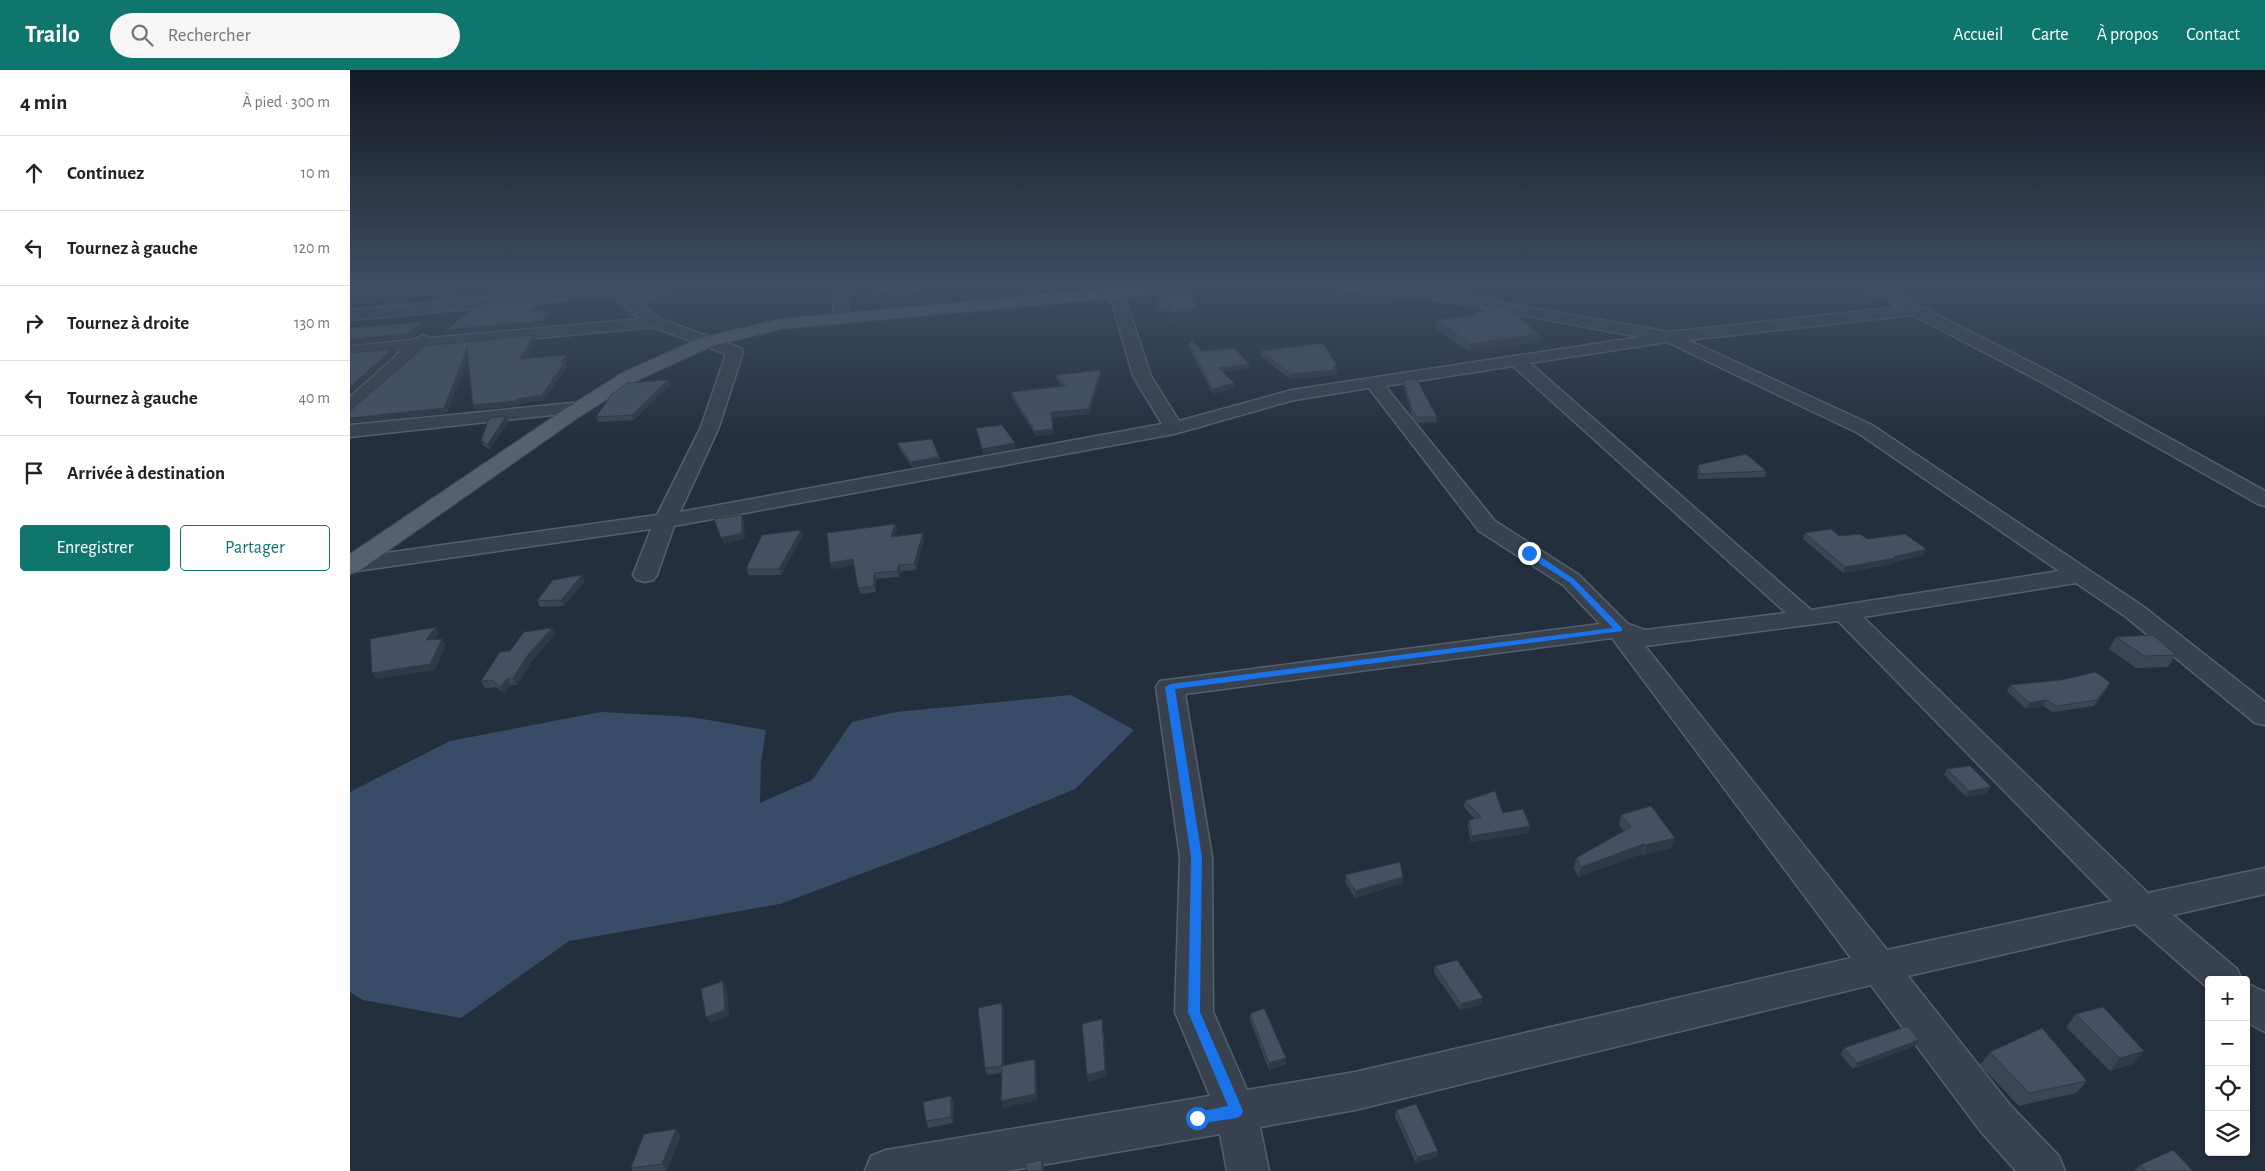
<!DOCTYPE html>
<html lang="fr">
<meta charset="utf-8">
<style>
:root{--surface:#fff;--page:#f6f6f6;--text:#222;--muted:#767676;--line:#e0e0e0;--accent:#0f766e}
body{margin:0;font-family:"Alegreya Sans",sans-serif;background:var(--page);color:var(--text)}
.controls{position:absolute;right:15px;bottom:15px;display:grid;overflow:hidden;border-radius:5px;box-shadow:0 1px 4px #0004}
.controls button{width:45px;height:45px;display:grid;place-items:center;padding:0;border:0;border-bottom:1px solid var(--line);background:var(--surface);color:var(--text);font:25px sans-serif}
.stop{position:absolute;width:15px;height:15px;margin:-11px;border:4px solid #1a73e8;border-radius:50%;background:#fff}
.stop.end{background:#1a73e8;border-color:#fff;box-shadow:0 1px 5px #0008}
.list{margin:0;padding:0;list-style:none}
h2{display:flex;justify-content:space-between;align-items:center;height:65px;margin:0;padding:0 20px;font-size:21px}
h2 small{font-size:16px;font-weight:400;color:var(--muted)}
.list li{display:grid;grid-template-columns:32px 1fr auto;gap:15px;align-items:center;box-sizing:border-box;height:75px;padding:0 20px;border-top:1px solid var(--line)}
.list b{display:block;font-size:19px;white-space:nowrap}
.list em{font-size:16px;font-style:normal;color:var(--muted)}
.actions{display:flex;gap:10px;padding:15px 20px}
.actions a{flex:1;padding:11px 0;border:1px solid var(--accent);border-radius:5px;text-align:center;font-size:18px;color:var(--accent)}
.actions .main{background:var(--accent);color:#fff}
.icon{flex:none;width:28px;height:28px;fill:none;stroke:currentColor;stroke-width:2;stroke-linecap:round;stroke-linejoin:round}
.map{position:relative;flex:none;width:1915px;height:1101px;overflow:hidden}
header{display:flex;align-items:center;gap:30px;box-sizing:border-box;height:70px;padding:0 25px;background:var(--accent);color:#fff}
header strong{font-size:24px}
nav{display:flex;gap:28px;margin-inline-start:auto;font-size:18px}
.search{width:350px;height:45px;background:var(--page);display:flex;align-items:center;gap:12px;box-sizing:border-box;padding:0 18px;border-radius:28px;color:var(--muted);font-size:19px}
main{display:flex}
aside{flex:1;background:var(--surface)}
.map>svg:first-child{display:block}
.water{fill:#394c67}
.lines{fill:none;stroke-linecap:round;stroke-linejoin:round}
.minor-casing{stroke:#565f6c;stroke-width:3}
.major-casing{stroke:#414a57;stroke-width:2}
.minor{fill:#38414e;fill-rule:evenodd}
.major{fill:#56606e;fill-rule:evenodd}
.wall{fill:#3b4654}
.shaded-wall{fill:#303945}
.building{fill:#455162;stroke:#303945}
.route{fill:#1a73e8}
</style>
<header>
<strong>Trailo</strong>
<div class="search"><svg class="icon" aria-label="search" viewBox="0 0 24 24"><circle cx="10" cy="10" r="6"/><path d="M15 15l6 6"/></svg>Rechercher</div>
<nav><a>Accueil</a><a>Carte</a><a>À propos</a><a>Contact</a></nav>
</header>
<main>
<aside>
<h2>4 min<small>À pied · 300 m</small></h2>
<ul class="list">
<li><svg class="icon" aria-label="ahead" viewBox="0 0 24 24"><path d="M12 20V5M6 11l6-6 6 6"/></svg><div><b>Continuez</b></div><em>10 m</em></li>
<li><svg class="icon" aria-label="left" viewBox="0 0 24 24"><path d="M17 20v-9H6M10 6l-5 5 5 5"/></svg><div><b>Tournez à gauche</b></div><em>120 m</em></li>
<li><svg class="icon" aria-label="right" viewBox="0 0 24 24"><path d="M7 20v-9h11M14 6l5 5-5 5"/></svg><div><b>Tournez à droite</b></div><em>130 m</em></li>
<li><svg class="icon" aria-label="left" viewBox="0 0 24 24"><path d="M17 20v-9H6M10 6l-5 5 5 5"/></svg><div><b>Tournez à gauche</b></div><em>40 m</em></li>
<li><svg class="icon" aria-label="arrive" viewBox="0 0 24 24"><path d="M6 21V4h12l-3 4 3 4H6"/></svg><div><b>Arrivée à destination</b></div></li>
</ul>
<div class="actions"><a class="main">Enregistrer</a><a>Partager</a></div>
</aside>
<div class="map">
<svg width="1915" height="1101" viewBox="0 0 1915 1101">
<rect width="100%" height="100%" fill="#242f3e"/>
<path class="water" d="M 721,625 L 784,660 L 725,719 L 591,774 L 430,834 L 219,871 L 111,948 L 13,930 L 0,922 L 0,722 L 100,671 L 251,642 L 341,647 L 416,660 L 411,692 L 410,733 L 462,710 L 502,652 L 546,642 Z"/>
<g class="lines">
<g class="minor-casing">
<g id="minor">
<path d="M 267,216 L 319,216 L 312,220 L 278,224 L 310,249 L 391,278 L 393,282 L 369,357 L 330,442 L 812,354 L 783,306 L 759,222 L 766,218 L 773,222 L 801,306 L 829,351 L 942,320 L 1290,267 L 1091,230 L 995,220 L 988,216 L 1035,216 L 1091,222 L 1319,262 L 1549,237 L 1512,216 L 1530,216 L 1698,301 L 1915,421 L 1915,436 L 1908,434 L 1686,309 L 1563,245 L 1338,270 L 1522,355 L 1794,537 L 1915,632 L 1915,655 L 1905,653 L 1776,547 L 1726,513 L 1513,547 L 1798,823 L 1915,798 L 1915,824 L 1823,845 L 1887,899 L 1892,910 L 1859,910 L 1859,919 L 1785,854 L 1558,906 L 1660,1035 L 1709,1086 L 1715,1101 L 1666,1101 L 1632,1063 L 1521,915 L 1005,1040 L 910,1057 L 919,1101 L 877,1101 L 870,1064 L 657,1101 L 515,1101 L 521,1086 L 536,1080 L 860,1026 L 825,942 L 830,787 L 806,617 L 810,611 L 1250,554 L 1213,515 L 1129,461 L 1019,318 L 944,330 L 824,364 L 324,456 L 307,505 L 303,510 L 295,512 L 287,510 L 283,505 L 301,459 L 0,502 L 0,488 L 307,445 L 351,357 L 376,284 L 303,257 L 73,279 L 6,341 L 0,342 L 0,327 L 51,281 L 0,286 L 0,276 L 63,270 L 73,265 L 80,268 L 290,249 L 262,225 L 0,250 L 0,240 ZM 1317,272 L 1508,363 L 1709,501 L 1461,540 L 1180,293 ZM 1163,296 L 1436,543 L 1295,560 L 1278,554 L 1229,505 L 1145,451 L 1035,316 ZM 1488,551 L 1762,831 L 1537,880 L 1295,576 ZM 1262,568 L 1501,888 L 1005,1002 L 897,1020 L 863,942 L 862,787 L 835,624 Z"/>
<path d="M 486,216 L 500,216 L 498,248 L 490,253 L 482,248 Z"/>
<path d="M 722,216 L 736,216 L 738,226 L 736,229 L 726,229 Z"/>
<path d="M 232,332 L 238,333 L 241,337 L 238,341 L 0,367 L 0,355 Z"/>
<path d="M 1896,913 L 1915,922 L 1915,962 L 1896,952 Z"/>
</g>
</g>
<g class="major-casing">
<path id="major" d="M 787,216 L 844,216 L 836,221 L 431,259 L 362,276 L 286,311 L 229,347 L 9,501 L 0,504 L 0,484 L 215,339 L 272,303 L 350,268 L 431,249 Z"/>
</g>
<use href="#minor" class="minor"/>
<use href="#major" class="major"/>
</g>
<g class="wall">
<path d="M 20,216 L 110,216 L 96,229 L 87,230 L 84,226 L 84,224 L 9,228 L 7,224 Z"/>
<path d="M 328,216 L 312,232 L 292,233 L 285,227 L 282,219 Z"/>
<path d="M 527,216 L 574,216 L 570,222 L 527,224 L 526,220 Z"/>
<path d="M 803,218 L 850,248 L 821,251 L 819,241 L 809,241 L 804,226 Z"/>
<path d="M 1124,243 L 1189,264 L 1188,272 L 1120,282 L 1085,258 L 1086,250 L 1124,245 Z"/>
<path d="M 839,273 L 852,281 L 900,298 L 873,302 L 884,313 L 884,318 L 863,324 L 839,278 Z"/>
<path d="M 911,281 L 987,300 L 986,305 L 940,309 L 911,286 Z"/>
<path d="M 751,300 L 751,305 L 739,344 L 702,348 L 704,364 L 686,366 L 662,327 L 661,322 L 712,316 L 707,310 L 706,305 Z"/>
<path d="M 318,310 L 320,315 L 284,350 L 248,352 L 246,347 Z"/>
<path d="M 1053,310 L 1087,347 L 1086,352 L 1067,353 L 1062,346 L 1053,315 Z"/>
<path d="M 156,346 L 158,352 L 140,379 L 134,376 L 131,371 Z"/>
<path d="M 547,373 L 589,387 L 591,392 L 563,398 L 549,378 Z"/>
<path d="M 1348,395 L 1416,401 L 1415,407 L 1348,409 L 1347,400 Z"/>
<path d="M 545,454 L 547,460 L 544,467 L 574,469 L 566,500 L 551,501 L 549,507 L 526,509 L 526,522 L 510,524 L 504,495 L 482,499 L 480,493 Z"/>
<path d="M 451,460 L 453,465 L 431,505 L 399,505 L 396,499 Z"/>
<path d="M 1455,463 L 1517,469 L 1576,479 L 1573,485 L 1544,492 L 1543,494 L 1493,503 L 1453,469 Z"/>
<path d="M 235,511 L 214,536 L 190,537 L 187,531 Z"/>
<path d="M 205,564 L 181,592 L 167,615 L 161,615 L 154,623 L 146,617 L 135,618 L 131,611 L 160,581 Z"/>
<path d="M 1766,567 L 1826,585 L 1818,597 L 1786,598 L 1759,579 Z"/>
<path d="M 1711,610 L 1756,620 L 1744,636 L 1703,642 L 1693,636 L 1676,639 L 1657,621 L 1660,615 Z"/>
<path d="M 1597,699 L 1637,723 L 1616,727 L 1594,705 Z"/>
<path d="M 1115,731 L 1153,743 L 1179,763 L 1121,772 L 1118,756 L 1119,750 L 1125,749 L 1114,737 Z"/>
<path d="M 1271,745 L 1322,778 L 1293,785 L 1292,784 L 1228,807 L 1224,798 L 1226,788 L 1274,761 L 1269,755 Z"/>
<path d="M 995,805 L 1053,807 L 1053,813 L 1005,828 L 995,812 Z"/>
<path d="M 1085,896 L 1131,935 L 1110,940 L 1084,903 Z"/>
<path d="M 652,933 L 654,939 L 654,996 L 686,996 L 687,1030 L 653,1038 L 652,1003 L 637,1005 L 635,998 Z"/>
<path d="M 900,944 L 936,994 L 919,1000 L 900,950 Z"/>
<path d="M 1726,944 L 1794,981 L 1783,994 L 1760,1001 L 1716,957 Z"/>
<path d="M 1565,976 L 1503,999 L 1490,984 L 1494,978 Z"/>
<path d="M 1640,982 L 1737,1011 L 1726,1023 L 1669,1036 L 1630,995 Z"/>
<path d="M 601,1026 L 604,1033 L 603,1053 L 578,1058 L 576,1051 Z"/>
<path d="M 1046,1040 L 1088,1081 L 1087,1087 L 1066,1093 L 1045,1047 Z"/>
<path d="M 331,1065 L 317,1100 L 310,1101 L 283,1101 L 281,1098 Z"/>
<path d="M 1790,1095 L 1843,1101 L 1784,1101 Z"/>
</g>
<g class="shaded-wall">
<path d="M 103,216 L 110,216 L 96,229 L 87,230 L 84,226 Z"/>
<path d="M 198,216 L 216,216 L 212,219 L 149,225 L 147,220 Z"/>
<path d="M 318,216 L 328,216 L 312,232 L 309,224 Z"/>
<path d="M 570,216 L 574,216 L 570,222 L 569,218 Z"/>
<path d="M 194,229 L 196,233 L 182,246 L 180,241 Z"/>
<path d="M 849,239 L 850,248 L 821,251 L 820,242 Z"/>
<path d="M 199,240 L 201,244 L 195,256 L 98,264 L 96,260 Z"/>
<path d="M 71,252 L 73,257 L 62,268 L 0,275 L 0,270 Z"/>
<path d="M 1189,264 L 1188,272 L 1120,282 L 1121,274 Z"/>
<path d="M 184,265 L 186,270 L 173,294 L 170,289 Z"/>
<path d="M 43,279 L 46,283 L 4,321 L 0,321 L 0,316 Z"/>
<path d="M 117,279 L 119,284 L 97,344 L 0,353 L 0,348 Z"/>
<path d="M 216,285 L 218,290 L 216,293 L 217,297 L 194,330 L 170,334 L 168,336 L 125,340 L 123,335 L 167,329 L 210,293 Z"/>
<path d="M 899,294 L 900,298 L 869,303 L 869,298 Z"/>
<path d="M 983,296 L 987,296 L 986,305 L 940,309 L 940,304 Z"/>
<path d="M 751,300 L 751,305 L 739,344 L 702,348 L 704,364 L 686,366 L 685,361 L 701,342 Z"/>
<path d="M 318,310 L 320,315 L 284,350 L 282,345 Z"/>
<path d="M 884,313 L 884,318 L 863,324 L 862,319 Z"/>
<path d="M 156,346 L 158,352 L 140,379 L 138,374 Z"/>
<path d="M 665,373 L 666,379 L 633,385 L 632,379 Z"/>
<path d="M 589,387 L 591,392 L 563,398 L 561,392 Z"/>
<path d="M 392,445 L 394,451 L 395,469 L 374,474 L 371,468 Z"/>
<path d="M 545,454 L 547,460 L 542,473 L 541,467 Z"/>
<path d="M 451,460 L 453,465 L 431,505 L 429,499 Z"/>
<path d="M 573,463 L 574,469 L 566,500 L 564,494 Z"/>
<path d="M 1576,479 L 1573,485 L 1544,492 L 1543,494 L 1493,503 L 1495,497 Z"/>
<path d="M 503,489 L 504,495 L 482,499 L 480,493 Z"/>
<path d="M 549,495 L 551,501 L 549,507 L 547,501 Z"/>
<path d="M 524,503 L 526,509 L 526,522 L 524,516 Z"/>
<path d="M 232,505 L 235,511 L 214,536 L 211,530 Z"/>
<path d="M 86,557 L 89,563 L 80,576 L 76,570 Z"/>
<path d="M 202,558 L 205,564 L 181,592 L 167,615 L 163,608 L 177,586 Z"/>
<path d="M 92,569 L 96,575 L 85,600 L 26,609 L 22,603 Z"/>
<path d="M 157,609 L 161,615 L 154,623 L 150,617 Z"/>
<path d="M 1760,613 L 1756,620 L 1744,636 L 1747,630 Z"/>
<path d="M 1696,630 L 1693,636 L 1676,639 L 1679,633 Z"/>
<path d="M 1641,717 L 1637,723 L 1616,727 L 1619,721 Z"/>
<path d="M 1180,756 L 1179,763 L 1121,772 L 1122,766 Z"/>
<path d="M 1325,768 L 1322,778 L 1293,785 L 1296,775 Z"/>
<path d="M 1294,774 L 1292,784 L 1228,807 L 1231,797 Z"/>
<path d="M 1053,807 L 1053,813 L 1005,828 L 1005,821 Z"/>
<path d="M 373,911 L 377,917 L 379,946 L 360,953 L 356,947 Z"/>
<path d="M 1133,928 L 1131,935 L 1110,940 L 1111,934 Z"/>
<path d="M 652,933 L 654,939 L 654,1003 L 652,996 Z"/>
<path d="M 752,949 L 753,955 L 757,1007 L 738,1012 L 737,1005 Z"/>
<path d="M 1569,970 L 1565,976 L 1503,999 L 1507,993 Z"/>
<path d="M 1794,981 L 1783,994 L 1760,1001 L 1770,988 Z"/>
<path d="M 936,988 L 936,994 L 919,1000 L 919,993 Z"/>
<path d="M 685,989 L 686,996 L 687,1030 L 653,1038 L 651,1031 Z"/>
<path d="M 601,1026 L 604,1033 L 603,1053 L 601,1047 Z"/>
<path d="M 326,1059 L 331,1065 L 317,1100 L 312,1094 Z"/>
<path d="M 1088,1081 L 1087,1087 L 1066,1093 L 1067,1087 Z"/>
<path d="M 692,1090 L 694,1096 L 694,1101 L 692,1101 Z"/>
</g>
<g class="building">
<path d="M 20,216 L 103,216 L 94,225 L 84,226 L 84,219 L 7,224 Z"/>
<path d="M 153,216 L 198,216 L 147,220 Z"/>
<path d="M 294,216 L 318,216 L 309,224 L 289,225 L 282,219 L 284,217 Z"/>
<path d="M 527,216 L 570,216 L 569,218 L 526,220 Z"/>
<path d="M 825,216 L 837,216 L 849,239 L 820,242 L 818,233 L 809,233 L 803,218 Z"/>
<path d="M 194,229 L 180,241 L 199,240 L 192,251 L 96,260 L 128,235 Z"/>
<path d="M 1156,237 L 1189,264 L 1121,274 L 1086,250 L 1127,244 L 1124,243 Z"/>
<path d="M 71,252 L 60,263 L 0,270 L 0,258 Z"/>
<path d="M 184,265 L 170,289 L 216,285 L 210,293 L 215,292 L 192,325 L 167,329 L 166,331 L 123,335 L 117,279 L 94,338 L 0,348 L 0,342 L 3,338 L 75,276 Z"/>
<path d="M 842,271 L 852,281 L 884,278 L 899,294 L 869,298 L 884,313 L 862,319 L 839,273 Z"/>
<path d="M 973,273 L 987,296 L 983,296 L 986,300 L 940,304 L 911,281 Z"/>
<path d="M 43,279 L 1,316 L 0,316 L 0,283 Z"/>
<path d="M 751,300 L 738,339 L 701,342 L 703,359 L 685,361 L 661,322 L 715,316 L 706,305 Z"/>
<path d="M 1066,308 L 1087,347 L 1068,347 L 1062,341 L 1053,310 Z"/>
<path d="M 318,310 L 282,345 L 246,347 L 261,325 L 277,313 Z"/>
<path d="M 156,346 L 138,374 L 131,371 L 139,348 Z"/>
<path d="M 652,355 L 665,373 L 632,379 L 626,358 Z"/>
<path d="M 582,369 L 589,387 L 561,392 L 547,373 Z"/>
<path d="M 1396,384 L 1416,401 L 1350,404 L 1348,395 Z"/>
<path d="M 392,445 L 392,463 L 371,468 L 364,449 Z"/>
<path d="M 545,454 L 541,467 L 573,463 L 564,494 L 549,495 L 547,501 L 524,503 L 524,516 L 508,518 L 503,489 L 480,493 L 477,463 Z"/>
<path d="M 1481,459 L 1489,466 L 1510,464 L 1517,469 L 1555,464 L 1576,479 L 1544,487 L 1546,488 L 1495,497 L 1455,463 Z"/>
<path d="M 451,460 L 429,499 L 396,499 L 412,465 Z"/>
<path d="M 232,505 L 211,530 L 187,531 L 203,510 Z"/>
<path d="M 86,557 L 76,570 L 92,569 L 80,594 L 22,603 L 20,569 Z"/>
<path d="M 202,558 L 177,586 L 163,608 L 157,609 L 150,617 L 142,610 L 131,611 L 150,582 L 160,581 L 174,562 Z"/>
<path d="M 1803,565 L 1826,585 L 1794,586 L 1766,567 Z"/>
<path d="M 1746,602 L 1760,613 L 1747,630 L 1707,636 L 1696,630 L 1679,633 L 1660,615 L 1711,610 Z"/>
<path d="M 1620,696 L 1641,717 L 1619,721 L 1597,699 Z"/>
<path d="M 1145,721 L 1153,743 L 1173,739 L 1180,756 L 1122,766 L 1119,750 L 1131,747 L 1115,731 Z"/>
<path d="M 1301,736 L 1325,768 L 1296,775 L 1294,774 L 1231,797 L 1226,788 L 1281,757 L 1271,745 Z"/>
<path d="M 1050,792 L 1053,807 L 1005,821 L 995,805 Z"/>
<path d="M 1107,890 L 1133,928 L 1111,934 L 1085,896 Z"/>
<path d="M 373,911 L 375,940 L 356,947 L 351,919 Z"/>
<path d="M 652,933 L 652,996 L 635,998 L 628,938 Z"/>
<path d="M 1753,937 L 1794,981 L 1770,988 L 1726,944 Z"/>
<path d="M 914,938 L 936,988 L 919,993 L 900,944 Z"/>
<path d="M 752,949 L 755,1000 L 737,1005 L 732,954 Z"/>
<path d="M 1558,956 L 1569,970 L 1507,993 L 1494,978 Z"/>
<path d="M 1692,958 L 1737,1011 L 1679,1023 L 1640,982 Z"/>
<path d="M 685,989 L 685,1024 L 651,1031 L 652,996 Z"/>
<path d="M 601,1026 L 601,1047 L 576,1051 L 573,1032 Z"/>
<path d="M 1066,1034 L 1088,1081 L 1067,1087 L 1046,1040 Z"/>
<path d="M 326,1059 L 312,1094 L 281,1098 L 294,1064 Z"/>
<path d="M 1823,1080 L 1843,1101 L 1796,1101 L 1790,1095 Z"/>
<path d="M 692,1090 L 692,1101 L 676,1101 L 676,1093 Z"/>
</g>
<linearGradient id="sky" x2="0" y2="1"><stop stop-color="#141a22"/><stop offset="0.58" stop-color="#3f4d63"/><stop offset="1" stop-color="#3f4d63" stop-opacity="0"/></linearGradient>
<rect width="1915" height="370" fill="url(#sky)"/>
<path class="route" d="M 1176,481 L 1182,481 L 1224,509 L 1272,558 L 1272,561 L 825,619 L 852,787 L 850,942 L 893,1041 L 891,1046 L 886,1048 L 847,1054 L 843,1052 L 841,1048 L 843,1043 L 878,1036 L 838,942 L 841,787 L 815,617 L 820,614 L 1263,558 L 1219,512 L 1176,485 Z"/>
</svg>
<div class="controls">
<button>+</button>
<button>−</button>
<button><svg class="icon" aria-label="locate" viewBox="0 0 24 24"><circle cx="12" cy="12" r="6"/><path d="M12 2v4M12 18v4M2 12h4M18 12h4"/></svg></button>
<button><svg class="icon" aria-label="layers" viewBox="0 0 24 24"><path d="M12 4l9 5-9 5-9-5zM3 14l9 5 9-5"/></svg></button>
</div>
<div class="stop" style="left:847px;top:1048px"></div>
<div class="stop end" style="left:1179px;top:483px"></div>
</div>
</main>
